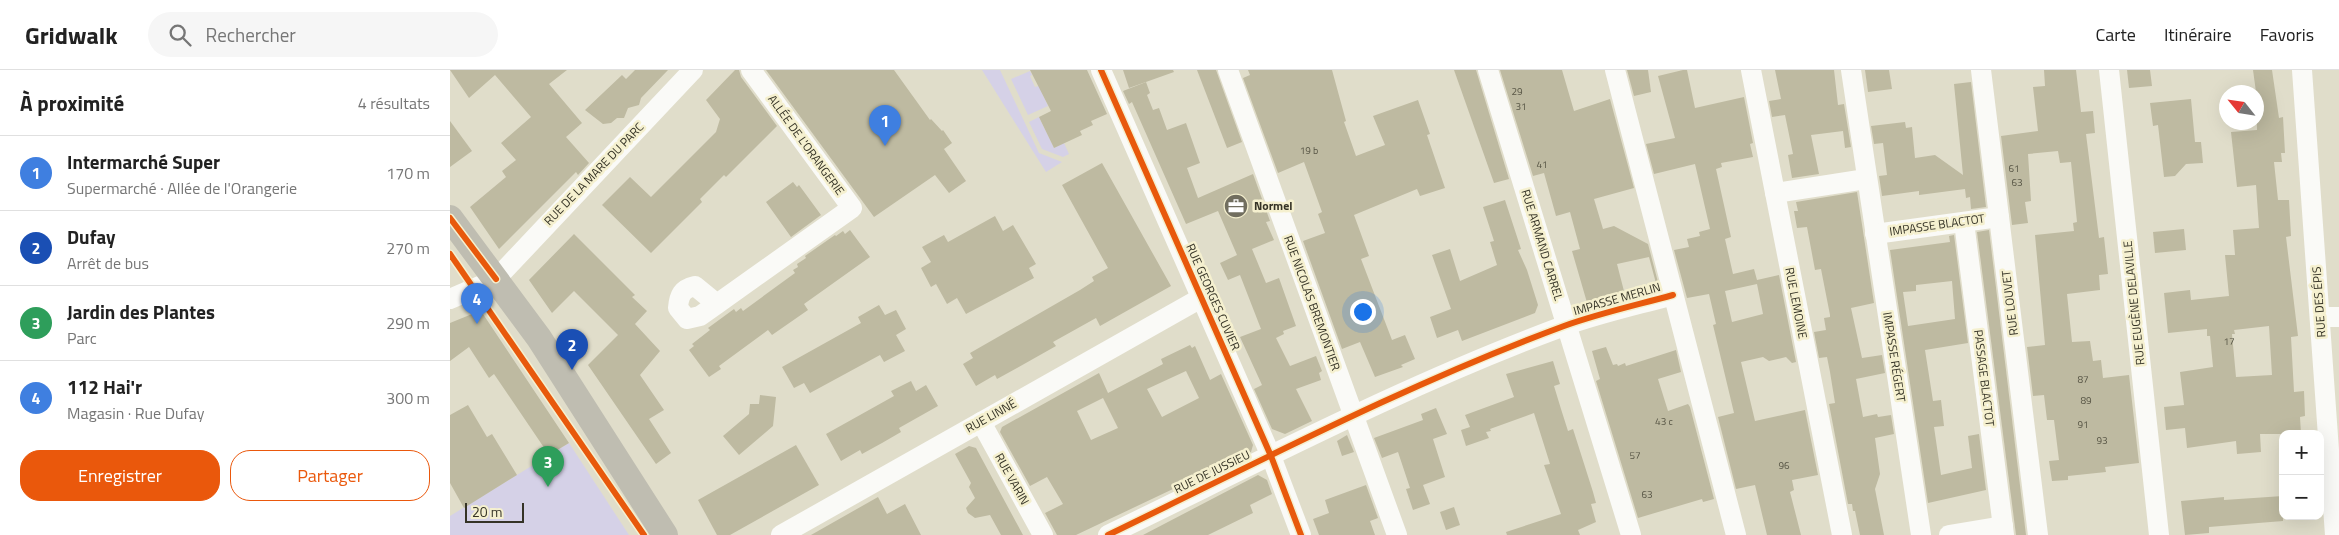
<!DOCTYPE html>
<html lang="fr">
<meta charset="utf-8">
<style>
:root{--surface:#fff;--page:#f6f6f6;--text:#222;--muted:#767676;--line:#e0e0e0;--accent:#ea580c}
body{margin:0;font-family:"Titillium Web",sans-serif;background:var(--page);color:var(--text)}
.controls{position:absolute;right:15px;bottom:15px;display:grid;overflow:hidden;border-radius:10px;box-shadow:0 5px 20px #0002}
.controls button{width:45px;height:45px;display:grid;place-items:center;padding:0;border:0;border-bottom:1px solid var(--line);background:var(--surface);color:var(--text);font:25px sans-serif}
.compass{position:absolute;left:1769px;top:15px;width:45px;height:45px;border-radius:50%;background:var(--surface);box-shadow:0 5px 20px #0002;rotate:300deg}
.scale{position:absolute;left:15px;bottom:12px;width:59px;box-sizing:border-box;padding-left:5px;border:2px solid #353326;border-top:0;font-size:14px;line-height:18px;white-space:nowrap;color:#353326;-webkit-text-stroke:4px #f5f0cf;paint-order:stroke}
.you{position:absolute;left:912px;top:241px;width:18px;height:18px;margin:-12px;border:4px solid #fff;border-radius:50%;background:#1a73e8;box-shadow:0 0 0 8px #1a73e833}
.badge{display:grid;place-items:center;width:32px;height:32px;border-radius:50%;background:var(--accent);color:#fff;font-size:16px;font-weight:700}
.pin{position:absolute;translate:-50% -41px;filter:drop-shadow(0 1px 2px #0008)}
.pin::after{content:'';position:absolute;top:26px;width:18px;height:15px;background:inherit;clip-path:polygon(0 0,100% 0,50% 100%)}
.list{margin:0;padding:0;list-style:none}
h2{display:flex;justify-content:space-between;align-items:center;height:65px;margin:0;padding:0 20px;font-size:21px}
h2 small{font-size:16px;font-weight:400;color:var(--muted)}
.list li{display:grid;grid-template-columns:32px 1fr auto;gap:15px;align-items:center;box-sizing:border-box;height:75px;padding:0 20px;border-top:1px solid var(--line)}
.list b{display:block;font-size:19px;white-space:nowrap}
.list p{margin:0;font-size:16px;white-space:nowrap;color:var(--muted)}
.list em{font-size:16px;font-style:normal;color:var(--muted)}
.actions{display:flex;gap:10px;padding:15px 20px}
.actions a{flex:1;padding:11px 0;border:1px solid var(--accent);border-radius:20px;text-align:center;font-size:18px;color:var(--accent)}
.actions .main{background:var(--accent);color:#fff}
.icon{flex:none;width:28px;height:28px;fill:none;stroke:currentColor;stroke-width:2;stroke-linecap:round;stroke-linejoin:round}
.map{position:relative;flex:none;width:1889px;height:465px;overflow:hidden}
header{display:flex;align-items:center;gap:30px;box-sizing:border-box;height:70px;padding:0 25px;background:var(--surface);border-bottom:1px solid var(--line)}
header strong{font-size:24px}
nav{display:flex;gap:28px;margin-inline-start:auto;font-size:18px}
.search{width:350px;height:45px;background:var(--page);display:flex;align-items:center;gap:12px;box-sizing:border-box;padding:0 18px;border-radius:28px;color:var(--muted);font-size:19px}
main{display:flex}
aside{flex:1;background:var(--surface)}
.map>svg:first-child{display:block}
.green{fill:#d5d1e7}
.building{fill:#bebaa1;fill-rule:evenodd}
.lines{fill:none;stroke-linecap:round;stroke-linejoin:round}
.minor{stroke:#fafaf7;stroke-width:20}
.major{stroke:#bfbdb1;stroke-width:26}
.cycleway-casing{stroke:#f5f0cf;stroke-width:9}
.cycleway{stroke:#e8590c;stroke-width:6}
.labels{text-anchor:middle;stroke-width:5;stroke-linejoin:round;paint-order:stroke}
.number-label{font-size:10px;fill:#575545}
.street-label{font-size:12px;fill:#353326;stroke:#f5f0cf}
.poi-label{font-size:12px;font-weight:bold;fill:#353326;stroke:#f5f0cf;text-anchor:start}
</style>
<header>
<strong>Gridwalk</strong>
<div class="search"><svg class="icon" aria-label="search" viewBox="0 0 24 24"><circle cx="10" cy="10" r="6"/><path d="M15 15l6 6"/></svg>Rechercher</div>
<nav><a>Carte</a><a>Itinéraire</a><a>Favoris</a></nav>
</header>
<main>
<aside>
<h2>À proximité<small>4 résultats</small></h2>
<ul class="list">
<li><span class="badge" style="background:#3f7fe0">1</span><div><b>Intermarché Super</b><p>Supermarché · Allée de l'Orangerie</p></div><em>170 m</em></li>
<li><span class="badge" style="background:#1a4fb4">2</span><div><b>Dufay</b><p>Arrêt de bus</p></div><em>270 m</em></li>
<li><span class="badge" style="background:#2e9e5b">3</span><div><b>Jardin des Plantes</b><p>Parc</p></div><em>290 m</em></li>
<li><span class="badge" style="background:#3f7fe0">4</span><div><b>112 Hai'r</b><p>Magasin · Rue Dufay</p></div><em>300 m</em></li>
</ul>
<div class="actions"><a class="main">Enregistrer</a><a>Partager</a></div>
</aside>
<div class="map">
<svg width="1889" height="465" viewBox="0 0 1889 465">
<rect width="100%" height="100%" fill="#e0ddca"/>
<g class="green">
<path d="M 532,0 L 550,0 L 589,83 L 612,92 L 596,102 Z"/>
<path d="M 580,1 L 582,5 L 580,6 L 585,17 L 589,16 L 598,36 L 578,45 L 561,9 Z"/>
<path d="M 589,47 L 604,78 L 614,73 L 619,84 L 613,87 L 592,79 L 579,52 Z"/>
<path d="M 119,373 L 179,465 L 0,465 L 0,446 Z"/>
</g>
<g class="building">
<path d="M 0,0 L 117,0 L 99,14 L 132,53 L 116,67 L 139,93 L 128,105 L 126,102 L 49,179 L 20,137 L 56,107 L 52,101 L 66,90 L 51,73 L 81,47 L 45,5 L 19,28 Z"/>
<path d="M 185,0 L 218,0 L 191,28 L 189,35 L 178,38 L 174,48 L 167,48 L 161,53 L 153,54 L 135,40 L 172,5 L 176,9 Z"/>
<path d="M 285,0 L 289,0 L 291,7 L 327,56 L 276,107 L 274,105 L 250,129 L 252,132 L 201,183 L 152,135 L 180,107 L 201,127 L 266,62 L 270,49 L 256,30 Z"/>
<path d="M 316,0 L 444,0 L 480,50 L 481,49 L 492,61 L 493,60 L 502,73 L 494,79 L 516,111 L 499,123 L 485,105 L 424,147 Z"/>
<path d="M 580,0 L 637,0 L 657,44 L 641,51 L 643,55 L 630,61 L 632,65 L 604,78 L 589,47 L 601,41 Z"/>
<path d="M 673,0 L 723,0 L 724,2 L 679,18 Z"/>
<path d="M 747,0 L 766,0 L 792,72 L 777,78 Z"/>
<path d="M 798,0 L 882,0 L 896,51 L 894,52 L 906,86 L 935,75 L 923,46 L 968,30 L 980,64 L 977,65 L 995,118 L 970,126 L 967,119 L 904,145 L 919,186 L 911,189 L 942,270 L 955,265 L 965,289 L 951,295 L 953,297 L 925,307 L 910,272 L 892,279 L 853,171 L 875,163 L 868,144 L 872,142 L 854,92 L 828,103 L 793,8 L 800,5 Z"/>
<path d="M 1004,0 L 1026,0 L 1059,109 L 1044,113 Z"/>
<path d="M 1050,0 L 1112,0 L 1124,41 L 1160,29 L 1184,118 L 1144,129 L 1153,159 L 1164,156 L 1198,174 L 1209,216 L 1207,217 L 1199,187 L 1167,194 L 1175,225 L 1138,236 L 1122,181 L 1130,179 L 1120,142 L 1106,146 L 1094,103 L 1083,106 Z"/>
<path d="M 1177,0 L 1198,0 L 1201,22 L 1184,26 Z"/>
<path d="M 1233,0 L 1237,0 L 1245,38 L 1294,27 L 1303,73 L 1300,74 L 1303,87 L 1271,93 L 1272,97 L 1266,99 L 1281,167 L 1275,169 L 1283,204 L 1304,199 L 1307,210 L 1329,205 L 1346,292 L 1342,293 L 1336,287 L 1319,291 L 1313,287 L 1291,292 L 1305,351 L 1355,340 L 1368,405 L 1342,410 L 1344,420 L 1340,422 L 1351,465 L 1317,465 L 1305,415 L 1286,419 L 1268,347 L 1284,343 L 1263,255 L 1266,254 L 1259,224 L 1237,228 L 1224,180 L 1239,177 L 1237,169 L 1250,166 L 1249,162 L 1260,159 L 1245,94 L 1204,104 L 1196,74 L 1225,68 L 1208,6 ZM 1307,214 L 1313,244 L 1282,252 L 1275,221 Z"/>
<path d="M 1325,0 L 1384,0 L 1388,35 L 1394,34 L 1401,77 L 1395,78 L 1393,61 L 1361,65 L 1369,104 L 1342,108 L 1338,85 L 1343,84 L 1335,45 L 1322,47 L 1319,31 L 1331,29 Z"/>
<path d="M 1415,0 L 1439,0 L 1442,19 L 1418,22 Z"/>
<path d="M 1594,0 L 1626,0 L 1631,42 L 1643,41 L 1645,63 L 1636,64 L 1649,168 L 1654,167 L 1658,204 L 1649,205 L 1650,220 L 1617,224 L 1622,272 L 1640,271 L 1643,291 L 1651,290 L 1653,308 L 1679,305 L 1689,393 L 1655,397 L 1656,402 L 1618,406 L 1618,410 L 1602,411 L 1599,391 L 1609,390 L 1604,350 L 1597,350 L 1594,325 L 1583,326 L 1577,277 L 1595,275 L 1585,165 L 1624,161 L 1623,153 L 1627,152 L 1621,92 L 1610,93 L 1608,81 L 1578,84 L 1581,131 L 1575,132 L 1578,153 L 1562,155 L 1551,66 L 1588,61 L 1583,17 L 1595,16 Z"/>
<path d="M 1677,0 L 1700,0 L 1702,16 L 1679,18 Z"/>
<path d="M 1803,0 L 1822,0 L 1829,48 L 1833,47 L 1835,83 L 1831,83 L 1832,92 L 1824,92 L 1828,130 L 1839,130 L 1841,166 L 1836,167 L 1848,266 L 1841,267 L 1844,322 L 1854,321 L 1855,346 L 1850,347 L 1851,364 L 1810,364 L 1811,382 L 1787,384 L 1786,371 L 1737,378 L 1735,358 L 1716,360 L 1714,337 L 1734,335 L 1730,302 L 1763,297 L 1760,266 L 1757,266 L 1757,259 L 1718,263 L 1714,223 L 1740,220 L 1741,230 L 1779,226 L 1775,185 L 1785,185 L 1783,160 L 1809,158 L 1806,115 L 1787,117 L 1781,62 L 1807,60 L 1806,22 ZM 1819,256 L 1822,305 L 1786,307 L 1782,264 L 1785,264 L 1784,260 Z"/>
<path d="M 696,12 L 700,23 L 697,25 L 703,40 L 709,38 L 717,60 L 736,53 L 750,93 L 737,98 L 748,128 L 803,104 L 820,151 L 816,152 L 824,170 L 802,179 L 816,213 L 829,208 L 846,256 L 833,261 L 834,264 L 826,268 L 840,296 L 866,286 L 872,301 L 869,303 L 871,310 L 846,319 L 862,351 L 835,364 L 822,359 L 804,319 L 812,315 L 790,267 L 811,259 L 790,205 L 778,210 L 770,193 L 787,185 L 768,141 L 736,154 L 682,32 L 679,34 L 673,21 Z"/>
<path d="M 1521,12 L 1536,137 L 1521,139 L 1520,127 L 1516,128 L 1515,119 L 1469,125 L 1469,121 L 1432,126 L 1429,106 L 1437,105 L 1433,73 L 1424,74 L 1421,56 L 1455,52 L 1456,58 L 1462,57 L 1465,88 L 1485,85 L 1513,105 L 1504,14 Z"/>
<path d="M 1741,29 L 1745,72 L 1751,72 L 1753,93 L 1736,94 L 1725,106 L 1714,107 L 1708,55 L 1703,56 L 1700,33 Z"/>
<path d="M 0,51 L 22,81 L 0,97 Z"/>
<path d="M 652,93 L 721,216 L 650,256 L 646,248 L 603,272 L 606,276 L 567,298 L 547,309 L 545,305 L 526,316 L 513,294 L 523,288 L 520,283 L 630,220 L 644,211 L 642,207 L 658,198 L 612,115 Z"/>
<path d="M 343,112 L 347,117 L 349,115 L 371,145 L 341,167 L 316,132 Z"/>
<path d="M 1407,122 L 1424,233 L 1401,238 L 1412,288 L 1432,285 L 1435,303 L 1406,309 L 1413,347 L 1427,344 L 1428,347 L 1441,345 L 1444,364 L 1425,368 L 1430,404 L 1425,419 L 1434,465 L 1410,465 L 1405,441 L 1403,441 L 1402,434 L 1398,434 L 1379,334 L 1385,333 L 1380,302 L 1377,287 L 1369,288 L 1364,262 L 1376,260 L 1374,248 L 1380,247 L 1380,245 L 1371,199 L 1365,200 L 1357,157 L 1347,158 L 1344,141 L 1348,141 L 1346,132 Z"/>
<path d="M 1055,130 L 1071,179 L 1068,180 L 1077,200 L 1088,235 L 1085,243 L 1012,271 L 1008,260 L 987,268 L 980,247 L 1001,239 L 982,185 L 1000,179 L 1010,211 L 1047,195 L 1040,172 L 1044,171 L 1033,137 Z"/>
<path d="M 545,146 L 553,161 L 563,155 L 586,194 L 579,198 L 584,208 L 516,244 L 507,228 L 497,234 L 486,214 L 481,217 L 471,198 L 481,192 L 472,177 L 494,165 L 498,172 Z"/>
<path d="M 1734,159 L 1736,180 L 1705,183 L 1703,162 Z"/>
<path d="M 400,160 L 420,187 L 354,234 L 358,240 L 322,265 L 318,260 L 269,296 L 271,299 L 259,307 L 239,280 L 244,276 L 242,274 L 260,260 L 258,258 L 284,239 L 286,242 L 291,238 L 293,241 L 345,203 L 343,200 L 348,197 L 347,194 L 356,188 L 355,186 L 385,165 L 386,166 L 393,161 L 395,164 Z"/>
<path d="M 1539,160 L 1576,465 L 1566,465 L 1527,162 Z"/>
<path d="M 124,164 L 185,225 L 182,227 L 197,241 L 185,254 L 210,281 L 190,305 L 214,340 L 199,349 L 221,383 L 206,394 L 138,295 L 168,265 L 124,221 L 102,243 L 79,210 Z"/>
<path d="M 1504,165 L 1518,273 L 1475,280 L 1483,331 L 1491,330 L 1494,356 L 1484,357 L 1491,405 L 1522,398 L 1518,366 L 1529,364 L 1536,420 L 1478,433 L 1440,180 L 1500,172 L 1499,166 ZM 1502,211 L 1505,249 L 1458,256 L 1453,222 L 1466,221 L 1466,215 Z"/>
<path d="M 429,235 L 435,245 L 446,240 L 456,259 L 446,265 L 455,281 L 434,292 L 430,285 L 360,323 L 354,313 L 344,318 L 332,297 L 411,253 L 408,247 Z"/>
<path d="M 27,242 L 33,244 L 119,373 L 99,385 L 44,304 L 39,308 L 19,277 L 0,291 L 0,253 Z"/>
<path d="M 740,275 L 742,278 L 745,276 L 760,310 L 771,304 L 803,375 L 801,382 L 626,465 L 607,465 L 595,443 L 613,434 L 597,407 L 580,416 L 550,362 L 552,357 L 649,303 L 658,323 L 713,294 L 711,289 ZM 736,301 L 749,328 L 712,347 L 697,319 ZM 653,328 L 668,358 L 641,370 L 627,341 Z"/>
<path d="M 1156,277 L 1163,295 L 1167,294 L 1168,296 L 1175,293 L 1176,296 L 1226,280 L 1231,302 L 1208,309 L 1218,341 L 1238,334 L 1240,337 L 1264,429 L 1253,432 L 1252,429 L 1188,448 L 1146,311 L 1150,309 L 1142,281 Z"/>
<path d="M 1103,291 L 1110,314 L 1104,316 L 1111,339 L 1118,361 L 1123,359 L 1143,422 L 1146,433 L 1141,434 L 1146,452 L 1128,460 L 1130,465 L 1057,465 L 1056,462 L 1111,444 L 1094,395 L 1100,394 L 1084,343 L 1040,359 L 1041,361 L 1036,362 L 1039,368 L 1016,376 L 1011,360 L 1020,357 L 1015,345 L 1064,327 L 1056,304 Z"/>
<path d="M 461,311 L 466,321 L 476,315 L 488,336 L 449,358 L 451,362 L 432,373 L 412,384 L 410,380 L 391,391 L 376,364 L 444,326 L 441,321 Z"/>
<path d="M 310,325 L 326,327 L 323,356 L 289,385 L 273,366 L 299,344 L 300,334 L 309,334 Z"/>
<path d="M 18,335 L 37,367 L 42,364 L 67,405 L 14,438 L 0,413 L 0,345 Z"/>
<path d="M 986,338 L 997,364 L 983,369 L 995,407 L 973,415 L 980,434 L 963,440 L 956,419 L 960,418 L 948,382 L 932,388 L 924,368 L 973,350 L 971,344 Z"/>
<path d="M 897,365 L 904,382 L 892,386 L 887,371 Z"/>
<path d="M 346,375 L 369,415 L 280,465 L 267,465 L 248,430 Z"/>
<path d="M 519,376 L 526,378 L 573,465 L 551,465 L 540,445 L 525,448 L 518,443 L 516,438 L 525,428 L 519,417 L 521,413 L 505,384 Z"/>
<path d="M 808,405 L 817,410 L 822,424 L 800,435 L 803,443 L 758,465 L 693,465 Z"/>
<path d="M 916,415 L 928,448 L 920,451 L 925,465 L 869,465 L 863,449 L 879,443 L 875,430 Z"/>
<path d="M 1833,426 L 1833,451 L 1759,457 L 1759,463 L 1735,465 L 1731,431 L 1774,427 L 1774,430 Z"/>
<path d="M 428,427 L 437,444 L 455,434 L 471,465 L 361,465 Z"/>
<path d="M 1004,437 L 1010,455 L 996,460 L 990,442 Z"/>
</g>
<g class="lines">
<g class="minor">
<path d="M 651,0 L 821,386 L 851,465"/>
<path d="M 778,0 L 947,465"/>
<path d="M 1038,0 L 1181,465"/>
<path d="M 1165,0 L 1286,465"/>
<path d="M 1301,0 L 1392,465"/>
<path d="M 1401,0 L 1471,465"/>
<path d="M 1531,0 L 1588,465"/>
<path d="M 1659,0 L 1709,465"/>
<path d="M 1852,0 L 1885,465"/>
<path d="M 1325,123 L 1416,109"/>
<path d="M 1514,152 L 1554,465"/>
<path d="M 1425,164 L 1549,147"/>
<path d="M 0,229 L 46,209 L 243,0"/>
<path d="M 267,234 L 245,216 C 232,219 229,225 228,238 L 237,249 L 250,246 L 267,234 L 402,138 L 301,0"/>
<path d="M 1870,247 L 1889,247"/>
<path d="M 531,352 L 593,465"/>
<path d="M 331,465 L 751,228"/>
<path d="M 658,465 C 809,392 957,314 1114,256 C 1150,243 1187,235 1223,225"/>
<path d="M 1499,465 L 1553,456"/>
</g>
<path class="major" d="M 0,148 L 89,268 L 215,465"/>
<g class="cycleway-casing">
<g id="cycleway">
<path d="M 651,0 L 821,386 L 851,465"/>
<path d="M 0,148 L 46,209"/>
<path d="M 0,184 L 194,465"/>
<path d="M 658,465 C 809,392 957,314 1114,256 C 1150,243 1187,235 1223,225"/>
</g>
</g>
<use href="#cycleway" class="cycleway"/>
</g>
<defs>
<g id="office-disc" transform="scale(1.25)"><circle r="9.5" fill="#716e5f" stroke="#f5f0cf"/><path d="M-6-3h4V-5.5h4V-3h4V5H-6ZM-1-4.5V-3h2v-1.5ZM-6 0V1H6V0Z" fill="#fff"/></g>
</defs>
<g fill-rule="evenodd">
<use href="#office-disc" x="786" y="136"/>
</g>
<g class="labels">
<g class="number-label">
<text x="1067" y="25">29</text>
<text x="1071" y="40">31</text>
<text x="859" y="84">19 b</text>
<text x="1092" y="98">41</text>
<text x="1564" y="102">61</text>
<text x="1567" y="116">63</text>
<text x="1779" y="275">17</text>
<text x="1633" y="313">87</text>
<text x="1636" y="334">89</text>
<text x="1214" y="355">43 c</text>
<text x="1633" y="358">91</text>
<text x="1652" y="374">93</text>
<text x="1185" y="389">57</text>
<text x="1334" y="399">96</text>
<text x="1197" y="428">63</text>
</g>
<g class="street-label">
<text transform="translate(356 75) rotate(54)" y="4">ALLÉE DE L'ORANGERIE</text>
<text transform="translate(144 104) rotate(-46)" y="4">RUE DE LA MARE DU PARC</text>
<text transform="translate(1487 155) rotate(-8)" y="4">IMPASSE BLACTOT</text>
<text transform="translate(1092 175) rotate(73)" y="4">RUE ARMAND CARREL</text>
<text transform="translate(763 227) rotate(66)" y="4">RUE GEORGES CUVIER</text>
<text transform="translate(1167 229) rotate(-16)" y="4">IMPASSE MERLIN</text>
<text transform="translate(1869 232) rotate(-94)" y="4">RUE DES ÉPIS</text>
<text transform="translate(862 233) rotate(70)" y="4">RUE NICOLAS BREMONTIER</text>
<text transform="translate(1346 233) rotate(79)" y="4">RUE LEMOINE</text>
<text transform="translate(1560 233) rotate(-97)" y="4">RUE LOUVET</text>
<text transform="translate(1684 233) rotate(-96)" y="4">RUE EUGÈNE DELAVILLE</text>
<text transform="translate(1444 287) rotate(81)" y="4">IMPASSE RÉGERT</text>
<text transform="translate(1534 308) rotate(83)" y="4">PASSAGE BLACTOT</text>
<text transform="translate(541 346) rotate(-29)" y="4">RUE LINNÉ</text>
<text transform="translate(762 402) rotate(-26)" y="4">RUE DE JUSSIEU</text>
<text transform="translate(562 409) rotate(61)" y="4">RUE VARIN</text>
</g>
<g class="poi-label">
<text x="804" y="140">Normel</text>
</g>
</g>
</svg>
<div class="controls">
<button>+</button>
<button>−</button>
</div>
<svg class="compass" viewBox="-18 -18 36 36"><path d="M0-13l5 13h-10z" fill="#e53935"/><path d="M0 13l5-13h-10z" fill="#767676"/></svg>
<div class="scale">20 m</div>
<div class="you"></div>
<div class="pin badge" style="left:435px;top:76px;background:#3f7fe0">1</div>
<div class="pin badge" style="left:122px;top:300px;background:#1a4fb4">2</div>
<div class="pin badge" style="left:98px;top:417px;background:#2e9e5b">3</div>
<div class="pin badge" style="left:27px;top:254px;background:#3f7fe0">4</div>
</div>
</main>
